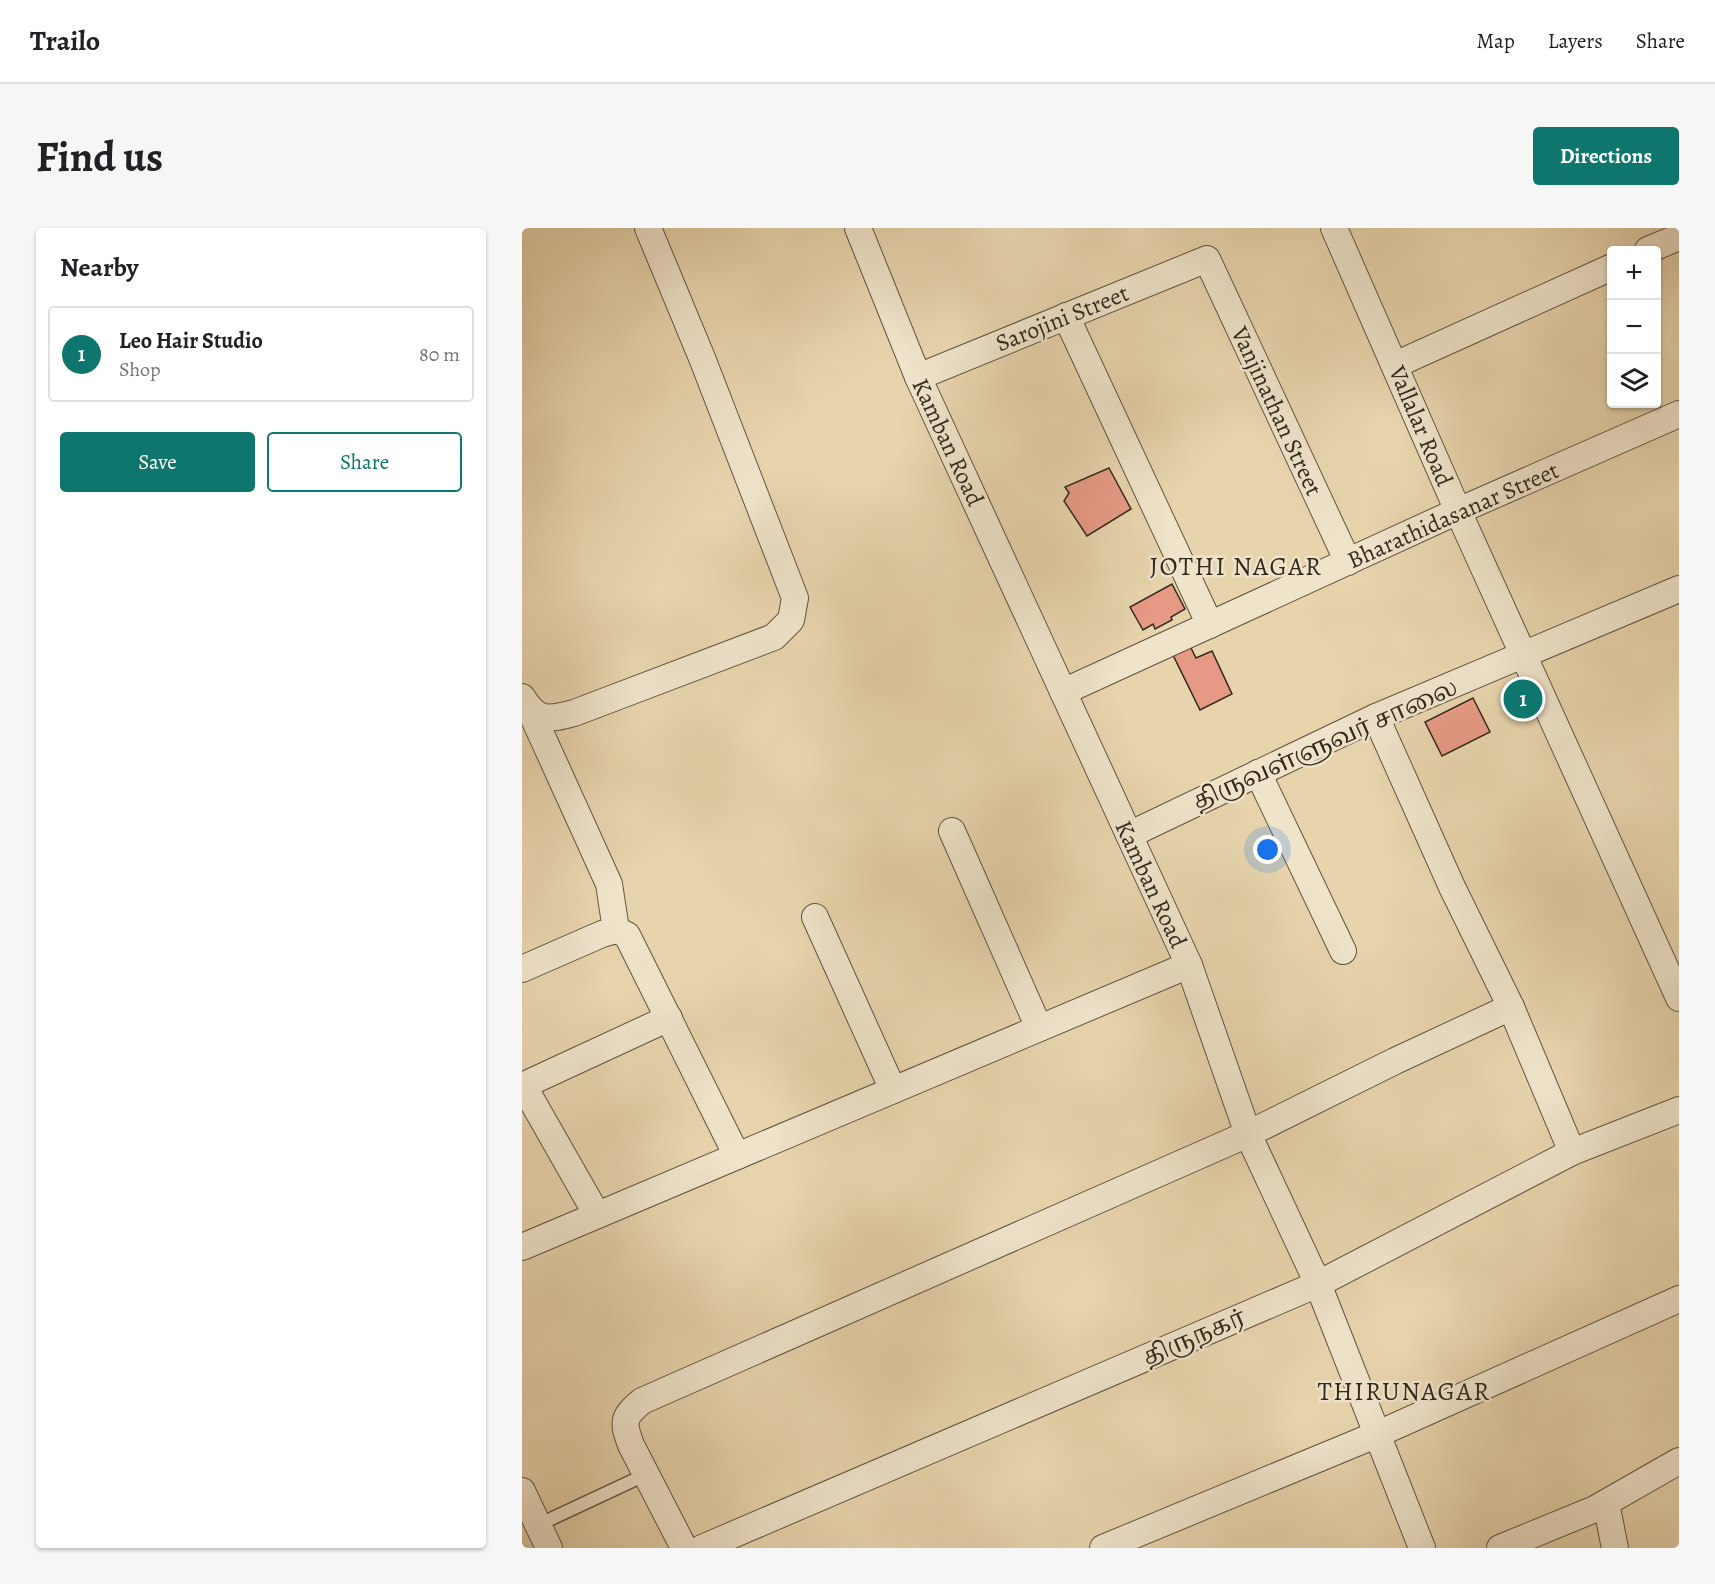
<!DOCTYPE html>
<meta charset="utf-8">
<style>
:root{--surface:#fff;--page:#f6f6f6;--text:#202124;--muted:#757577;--line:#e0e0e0;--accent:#0f766e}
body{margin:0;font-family:Alegreya,"Noto Serif Tamil",serif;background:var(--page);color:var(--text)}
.controls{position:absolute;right:18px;top:18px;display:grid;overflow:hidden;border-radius:6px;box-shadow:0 2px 4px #0004}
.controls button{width:54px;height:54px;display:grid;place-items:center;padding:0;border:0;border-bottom:2px solid var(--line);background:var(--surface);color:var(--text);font:30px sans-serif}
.you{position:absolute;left:746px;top:622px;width:21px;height:21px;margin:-15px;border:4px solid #fff;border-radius:50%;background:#1a73e8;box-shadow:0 0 0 9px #1a73e833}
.badge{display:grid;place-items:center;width:39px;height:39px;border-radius:50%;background:var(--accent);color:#fff;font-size:20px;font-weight:700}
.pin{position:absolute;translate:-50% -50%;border:3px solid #fff;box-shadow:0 2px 6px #0006}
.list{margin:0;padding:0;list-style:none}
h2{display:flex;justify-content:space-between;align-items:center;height:78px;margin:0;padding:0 24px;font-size:26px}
h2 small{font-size:20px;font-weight:400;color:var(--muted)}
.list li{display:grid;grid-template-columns:39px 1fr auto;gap:18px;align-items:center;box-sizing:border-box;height:96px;margin:0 12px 12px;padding:0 12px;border:2px solid var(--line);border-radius:6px}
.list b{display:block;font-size:22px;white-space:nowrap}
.list p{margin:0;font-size:20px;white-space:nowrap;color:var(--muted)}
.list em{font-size:20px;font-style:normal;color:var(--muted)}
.actions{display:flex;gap:12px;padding:18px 24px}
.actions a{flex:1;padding:14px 0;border:2px solid var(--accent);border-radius:6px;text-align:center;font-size:21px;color:var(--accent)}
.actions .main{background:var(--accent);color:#fff}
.icon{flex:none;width:33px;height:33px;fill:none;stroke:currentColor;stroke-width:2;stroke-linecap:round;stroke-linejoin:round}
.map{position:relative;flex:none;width:1157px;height:1320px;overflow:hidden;border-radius:6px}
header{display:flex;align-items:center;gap:36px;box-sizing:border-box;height:84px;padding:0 30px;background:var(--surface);border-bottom:2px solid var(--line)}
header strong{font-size:28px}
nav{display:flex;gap:33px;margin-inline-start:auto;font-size:21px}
.intro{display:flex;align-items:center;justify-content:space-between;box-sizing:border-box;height:144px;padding:0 36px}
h1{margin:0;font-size:42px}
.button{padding:15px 27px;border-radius:6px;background:var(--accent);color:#fff;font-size:21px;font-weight:700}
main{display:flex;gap:36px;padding:0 36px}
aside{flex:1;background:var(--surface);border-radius:6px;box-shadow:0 2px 4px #0004}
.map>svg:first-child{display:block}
.building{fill:#e69a85;stroke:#32291d;stroke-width:1.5}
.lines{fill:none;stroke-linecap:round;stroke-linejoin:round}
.service-casing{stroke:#5f5441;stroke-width:15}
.minor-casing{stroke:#5f5441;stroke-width:28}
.service{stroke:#efe3ca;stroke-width:12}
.minor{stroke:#efe3ca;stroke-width:26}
.labels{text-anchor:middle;stroke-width:5;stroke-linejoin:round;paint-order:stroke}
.street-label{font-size:24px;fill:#32291d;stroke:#efe3ca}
.neighbourhood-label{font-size:26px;letter-spacing:1.5px;fill:#32291d;stroke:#efe3ca}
</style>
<header>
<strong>Trailo</strong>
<nav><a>Map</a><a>Layers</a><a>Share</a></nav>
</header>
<div class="intro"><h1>Find us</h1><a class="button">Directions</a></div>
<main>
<aside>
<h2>Nearby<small></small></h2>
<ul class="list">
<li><span class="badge">1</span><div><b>Leo Hair Studio</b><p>Shop</p></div><em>80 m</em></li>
</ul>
<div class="actions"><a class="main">Save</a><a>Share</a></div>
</aside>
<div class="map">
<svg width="1157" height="1320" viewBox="0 0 1157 1320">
<rect width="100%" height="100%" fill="#e7d4ad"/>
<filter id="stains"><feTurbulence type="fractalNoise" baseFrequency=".00333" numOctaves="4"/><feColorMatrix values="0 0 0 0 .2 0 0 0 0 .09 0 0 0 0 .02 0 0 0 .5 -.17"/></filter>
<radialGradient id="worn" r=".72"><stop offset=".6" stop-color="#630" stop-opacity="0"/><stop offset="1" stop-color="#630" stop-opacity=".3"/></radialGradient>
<g class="building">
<path d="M 587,240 L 609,281 L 565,308 L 542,273 L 547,265 L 543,259 Z"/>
<path d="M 650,356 L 663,381 L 649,389 L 650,392 L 633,401 L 631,396 L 621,402 L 608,379 Z"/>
<path d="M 668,418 L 674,430 L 690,423 L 710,466 L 678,482 L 651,427 Z"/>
<path d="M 951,470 L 968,504 L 920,528 L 903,494 Z"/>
</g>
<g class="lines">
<g class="service-casing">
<path id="service" d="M 16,1297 L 125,1246"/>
</g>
<g class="minor-casing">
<g id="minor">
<path d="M 336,0 L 396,149 L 667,737 L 726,906 L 796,1056 L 900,1320"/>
<path d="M 812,0 L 936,283 L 1157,770"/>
<path d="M 1126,22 L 1157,9"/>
<path d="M 544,88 L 688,397"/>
<path d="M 873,137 L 1090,39"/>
<path d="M 396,149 L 685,31 L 826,334"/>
<path d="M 541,464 L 936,283 L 1157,186"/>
<path d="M 0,469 C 15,494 26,492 52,485 L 252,409 L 269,392 L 273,370 L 180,130 L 126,0"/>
<path d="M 9,484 L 87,656 L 94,702"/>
<path d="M 854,489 L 930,659 L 989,779 L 1050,924"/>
<path d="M 736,545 L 821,723"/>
<path d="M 430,603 L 517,800"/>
<path d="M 607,607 L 854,489 L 1157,361"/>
<path d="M 293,689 L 371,862"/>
<path d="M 0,741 L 80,706 L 94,702 L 105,707 L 215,928"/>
<path d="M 1,857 L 75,987"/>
<path d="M 0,858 L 147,790"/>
<path d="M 0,1019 L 667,737"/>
<path d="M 0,1263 L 27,1320"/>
<path d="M 1084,1275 L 1093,1320"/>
<path d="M 162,1320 L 109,1217 C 100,1193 101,1189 120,1173 L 726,906 L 873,833 L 989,779"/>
<path d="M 180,1320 L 796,1056 L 1050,924 L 1157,882"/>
<path d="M 581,1320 L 856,1206 L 1157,1071"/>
<path d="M 978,1320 L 1073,1281 L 1157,1233"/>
</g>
</g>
<use href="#service" class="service"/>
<use href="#minor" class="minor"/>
</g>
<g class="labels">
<g class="street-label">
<text transform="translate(540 90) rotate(-22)" y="8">Sarojini Street</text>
<text transform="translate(755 183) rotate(65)" y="8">Vanjinathan Street</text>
<text transform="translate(899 198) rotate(67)" y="8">Vallalar Road</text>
<text transform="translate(426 214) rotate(65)" y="8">Kamban Road</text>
<text transform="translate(931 287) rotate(-24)" y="8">Bharathidasanar Street</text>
<text transform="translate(803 516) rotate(-24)" y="8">திருவள்ளுவர் சாலை</text>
<text transform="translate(629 656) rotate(65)" y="8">Kamban Road</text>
<text transform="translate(672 1109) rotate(-23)" y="8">திருநகர்</text>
</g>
<g class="neighbourhood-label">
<text x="714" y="347">JOTHI NAGAR</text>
<text x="882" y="1172">THIRUNAGAR</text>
</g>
</g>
<rect width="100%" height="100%" filter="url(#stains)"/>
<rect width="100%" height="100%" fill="url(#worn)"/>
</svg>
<div class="controls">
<button>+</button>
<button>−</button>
<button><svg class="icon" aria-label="layers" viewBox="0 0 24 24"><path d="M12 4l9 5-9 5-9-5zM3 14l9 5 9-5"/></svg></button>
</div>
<div class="you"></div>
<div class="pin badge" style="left:1001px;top:471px">1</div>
</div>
</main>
